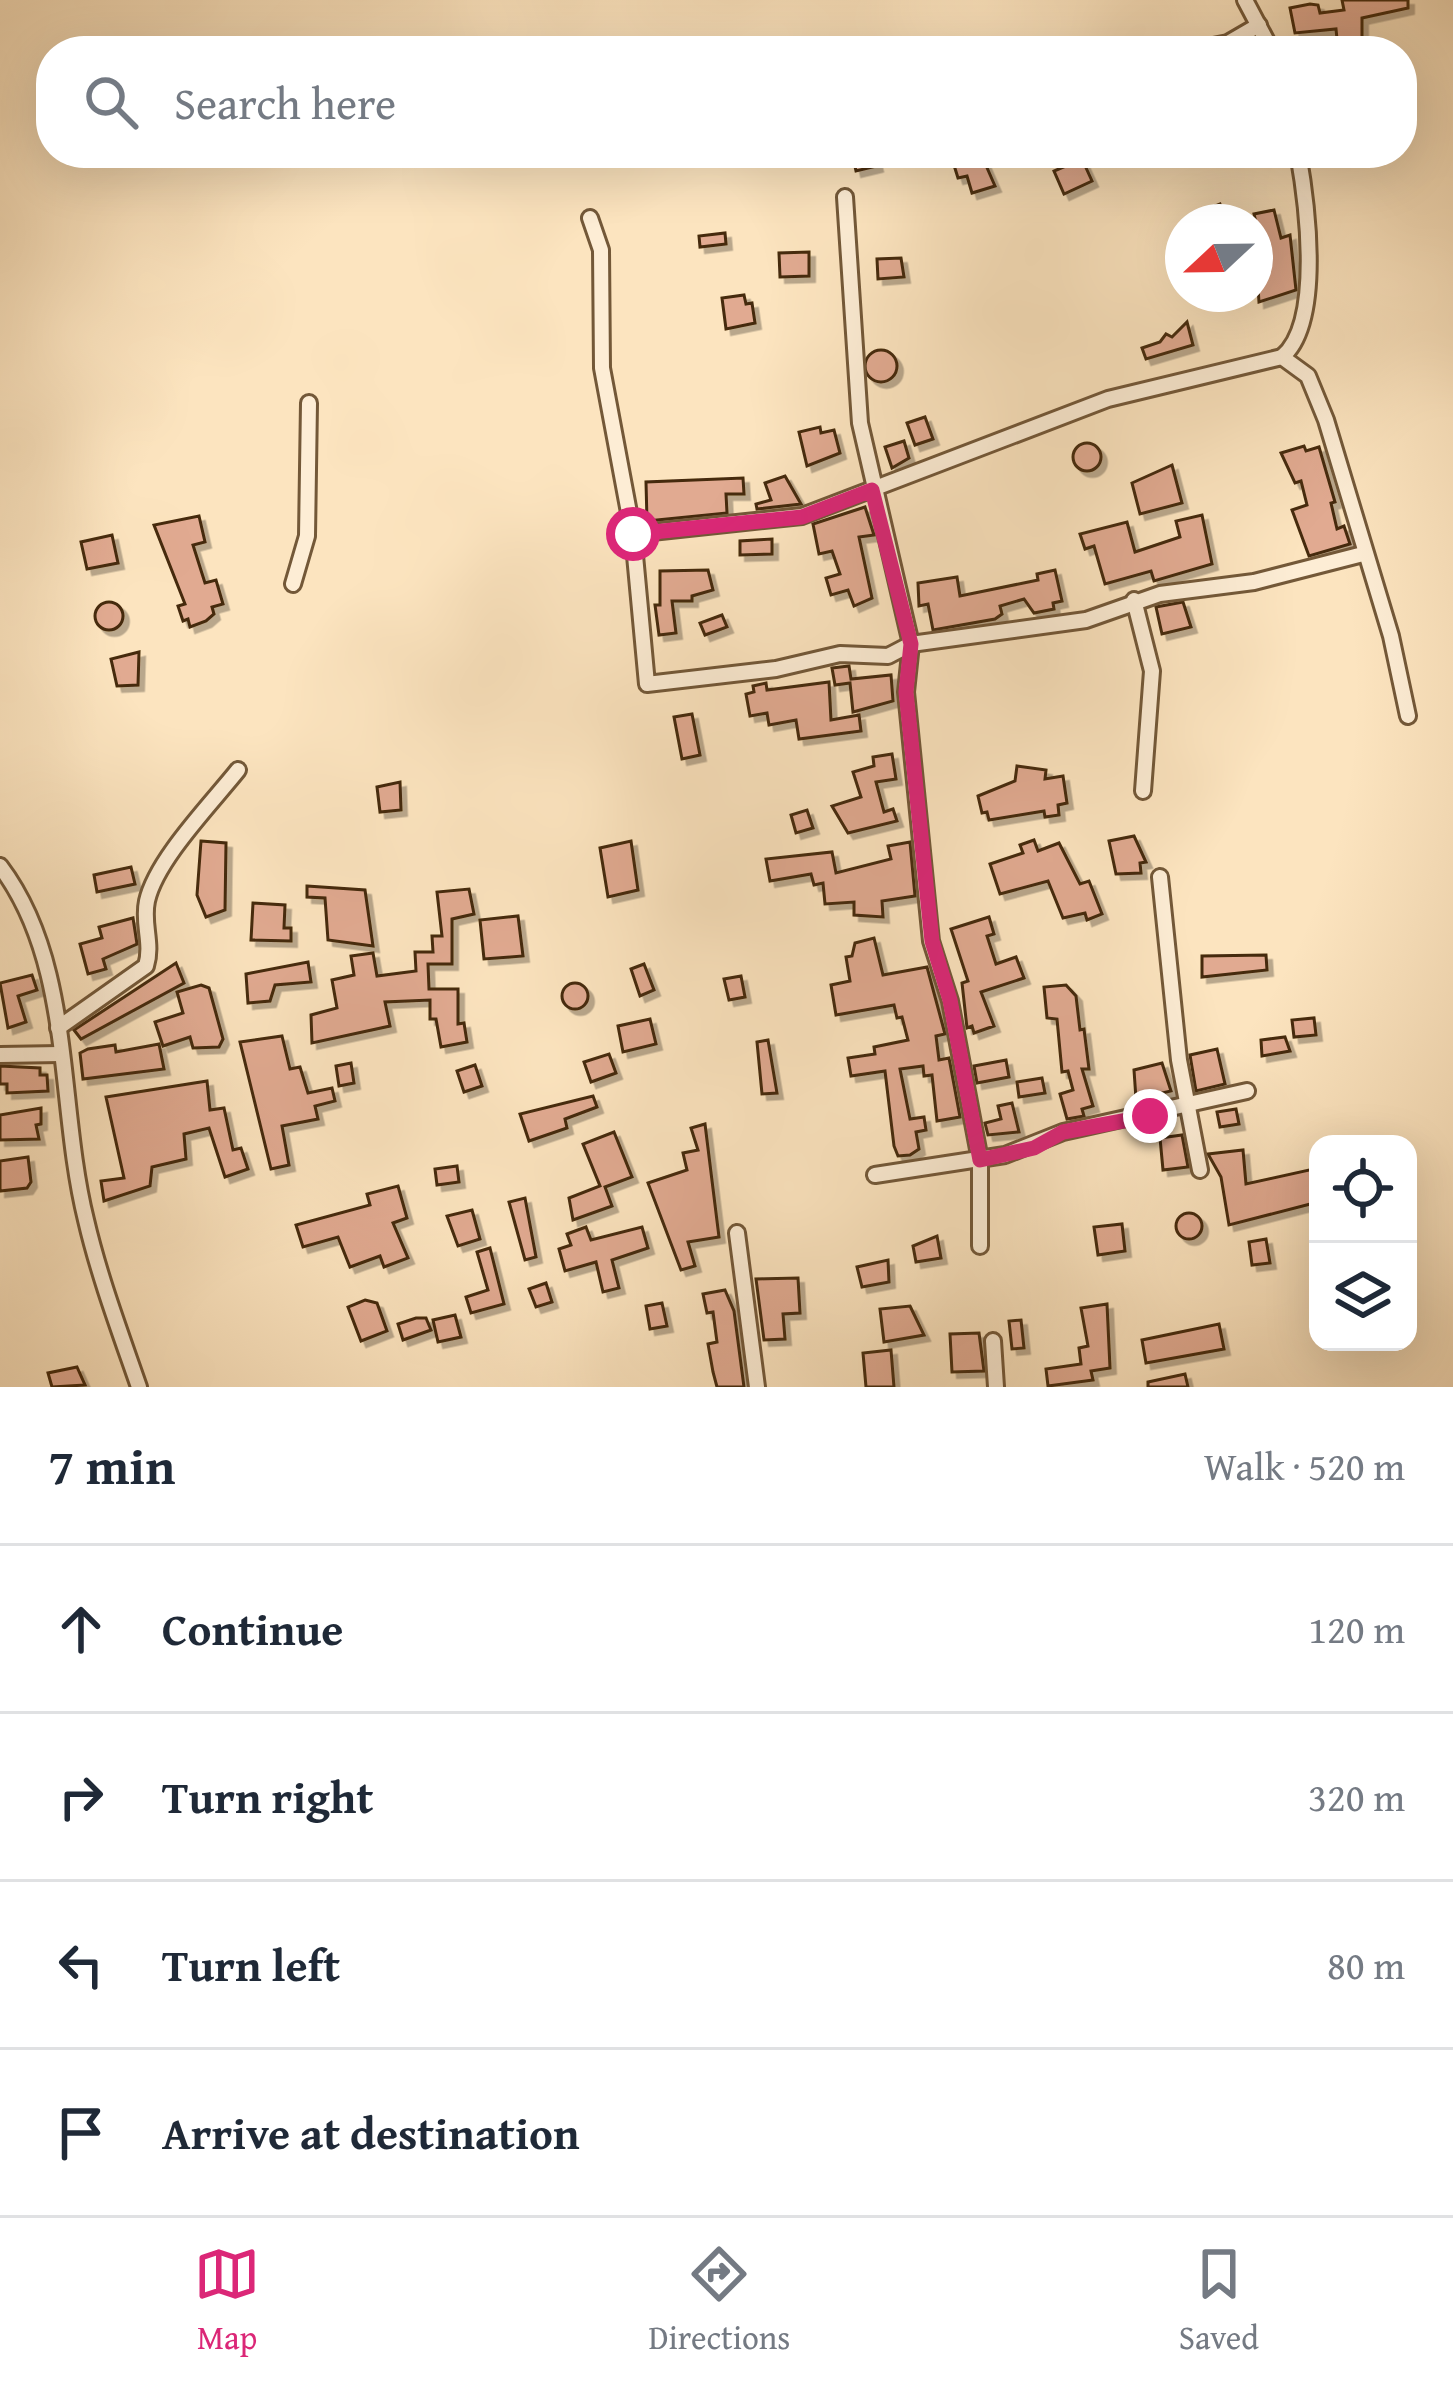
<!DOCTYPE html>
<meta charset="utf-8">
<style>
:root{--surface:#fff;--page:#f2f2f3;--text:#1f2937;--muted:#747a83;--line:#e0e1e3;--accent:#db2777}
body{margin:0;font-family:"Gentium Book Plus",serif;background:var(--page);color:var(--text)}
.controls{position:absolute;right:36px;bottom:36px;display:grid;overflow:hidden;border-radius:24px;box-shadow:0 12px 48px #0002}
.controls button{width:108px;height:108px;display:grid;place-items:center;padding:0;border:0;border-bottom:3px solid var(--line);background:var(--surface);color:var(--text);font:60px sans-serif}
.compass{position:absolute;left:1165px;top:204px;width:108px;height:108px;border-radius:50%;background:var(--surface);box-shadow:0 12px 48px #0002;rotate:248deg}
.stop{position:absolute;width:36px;height:36px;margin:-27px;border:9px solid #db2777;border-radius:50%;background:#fff}
.stop.end{background:#db2777;border-color:#fff;box-shadow:0 3px 12px #0008}
.list{margin:0;padding:0;list-style:none}
h2{display:flex;justify-content:space-between;align-items:center;height:156px;margin:0;padding:0 48px;font-size:51px}
h2 small{font-size:39px;font-weight:400;color:var(--muted)}
.list li{display:grid;grid-template-columns:78px 1fr auto;gap:36px;align-items:center;box-sizing:border-box;height:168px;padding:0 48px;border-top:3px solid var(--line)}
.list b{display:block;font-size:45px;white-space:nowrap}
.list em{font-size:39px;font-style:normal;color:var(--muted)}
.icon{flex:none;width:66px;height:66px;fill:none;stroke:currentColor;stroke-width:2;stroke-linecap:round;stroke-linejoin:round}
.map{position:relative;flex:none;width:1453px;height:1387px;overflow:hidden}
.search{position:absolute;background:var(--surface);box-shadow:0 12px 48px #0002;left:36px;right:36px;top:36px;height:132px;display:flex;align-items:center;gap:30px;box-sizing:border-box;padding:0 42px;border-radius:48px;color:var(--muted);font-size:45px}
.sheet{height:828px;background:var(--surface)}
nav{display:flex;justify-content:space-around;align-items:center;box-sizing:border-box;height:168px;border-top:3px solid var(--line);background:var(--surface);font-size:33px;color:var(--muted)}
nav a{display:grid;justify-items:center;gap:6px}
nav .on{color:var(--accent)}
.map>svg:first-child{display:block}
.building{fill:#e1aa91;stroke:#45290b;stroke-width:3;filter:url(#shadow)}
.lines{fill:none;stroke-linecap:round;stroke-linejoin:round}
.minor-casing{stroke:#735838;stroke-width:20}
.minor{stroke:#fdedd5;stroke-width:14}
.route{stroke:#db2777;stroke-width:15}
</style>
<div class="map">
<svg width="1453" height="1387" viewBox="0 0 1453 1387">
<defs>
<filter id="shadow"><feDropShadow dx="5.5" dy="5.5" stdDeviation="0" flood-color="#0004"/></filter>
</defs>
<rect width="100%" height="100%" fill="#fce4bf"/>
<filter id="stains"><feTurbulence type="fractalNoise" baseFrequency=".00167" numOctaves="4"/><feColorMatrix values="0 0 0 0 .2 0 0 0 0 .09 0 0 0 0 .02 0 0 0 .5 -.17"/></filter>
<radialGradient id="worn" r=".72"><stop offset=".6" stop-color="#630" stop-opacity="0"/><stop offset="1" stop-color="#630" stop-opacity=".3"/></radialGradient>
<g class="building">
<path d="M 1342,0 L 1408,0 L 1408,8 L 1362,18 L 1362,38 L 1337,39 L 1336,29 L 1295,33 L 1290,8 L 1310,4 L 1318,5 L 1320,13 L 1344,10 Z"/>
<path d="M 852,153 L 874,153 L 877,166 L 856,171 Z"/>
<path d="M 981,154 L 995,186 L 972,193 L 967,176 L 958,178 L 953,162 Z"/>
<path d="M 1082,159 L 1092,181 L 1064,194 L 1054,171 Z"/>
<path d="M 1220,204 L 1226,220 L 1202,222 L 1198,213 Z"/>
<path d="M 1274,210 L 1281,238 L 1290,235 L 1296,290 L 1259,302 L 1255,244 L 1261,243 L 1254,214 Z"/>
<path d="M 725,233 L 726,244 L 700,247 L 699,236 Z"/>
<path d="M 809,252 L 809,276 L 780,277 L 779,253 Z"/>
<path d="M 901,258 L 904,277 L 878,279 L 877,259 Z"/>
<path d="M 744,295 L 746,304 L 752,303 L 755,323 L 726,329 L 722,298 Z"/>
<path d="M 1187,322 L 1193,345 L 1146,359 L 1142,348 L 1160,342 L 1166,334 L 1172,337 Z"/>
<circle cx="881" cy="366" r="16"/>
<path d="M 925,417 L 933,439 L 915,445 L 907,423 Z"/>
<path d="M 820,427 L 821,433 L 834,430 L 840,453 L 807,466 L 799,432 Z"/>
<path d="M 904,441 L 909,458 L 892,468 L 885,447 Z"/>
<circle cx="1087" cy="457" r="14"/>
<path d="M 1304,446 L 1306,451 L 1319,447 L 1335,502 L 1331,503 L 1337,529 L 1344,526 L 1350,544 L 1309,556 L 1292,510 L 1307,505 L 1301,481 L 1295,483 L 1281,453 Z"/>
<path d="M 1172,465 L 1182,503 L 1140,514 L 1132,483 Z"/>
<path d="M 785,476 L 801,504 L 757,509 L 756,504 L 771,500 L 765,483 Z"/>
<path d="M 743,478 L 744,494 L 726,494 L 727,513 L 647,521 L 646,482 Z"/>
<path d="M 865,507 L 874,535 L 859,537 L 872,598 L 854,606 L 848,590 L 831,595 L 826,578 L 840,574 L 832,551 L 819,554 L 813,524 Z"/>
<path d="M 1202,515 L 1212,564 L 1154,581 L 1151,571 L 1105,584 L 1094,546 L 1085,549 L 1080,534 L 1127,522 L 1135,552 L 1180,537 L 1176,521 Z"/>
<path d="M 199,516 L 205,542 L 193,545 L 205,583 L 216,580 L 223,604 L 212,607 L 214,614 L 206,621 L 190,627 L 188,619 L 183,621 L 178,606 L 185,604 L 154,525 Z"/>
<path d="M 112,535 L 118,563 L 87,569 L 81,542 Z"/>
<path d="M 772,539 L 772,554 L 740,555 L 740,541 Z"/>
<path d="M 708,570 L 713,590 L 692,596 L 692,601 L 672,601 L 676,633 L 659,635 L 655,605 L 660,605 L 660,571 Z"/>
<path d="M 1055,570 L 1062,601 L 1053,603 L 1054,609 L 1034,613 L 1024,599 L 1000,606 L 1002,614 L 995,619 L 933,630 L 928,604 L 919,606 L 918,583 L 957,577 L 960,596 L 1038,580 L 1037,574 Z"/>
<path d="M 1183,602 L 1191,627 L 1162,634 L 1156,607 Z"/>
<circle cx="109" cy="616" r="14"/>
<path d="M 722,615 L 727,627 L 705,635 L 700,623 Z"/>
<path d="M 139,652 L 138,685 L 117,686 L 111,659 Z"/>
<path d="M 849,666 L 851,679 L 891,675 L 893,701 L 853,712 L 850,683 L 835,685 L 832,668 Z"/>
<path d="M 829,682 L 831,720 L 859,715 L 861,731 L 799,739 L 796,720 L 769,725 L 767,713 L 750,716 L 746,694 L 754,692 L 753,686 L 766,683 L 767,690 Z"/>
<path d="M 692,714 L 700,755 L 682,759 L 674,717 Z"/>
<path d="M 892,754 L 896,779 L 876,782 L 884,812 L 893,809 L 897,821 L 848,833 L 832,806 L 861,797 L 853,772 L 874,766 L 873,757 Z"/>
<path d="M 1017,766 L 1046,770 L 1045,779 L 1063,776 L 1067,803 L 1058,805 L 1059,815 L 1045,817 L 1044,811 L 989,820 L 987,812 L 982,813 L 978,796 L 1015,781 Z"/>
<path d="M 400,782 L 401,810 L 380,812 L 377,787 Z"/>
<path d="M 807,810 L 813,828 L 796,833 L 791,815 Z"/>
<path d="M 1134,836 L 1146,862 L 1140,863 L 1141,873 L 1116,874 L 1109,841 Z"/>
<path d="M 1034,840 L 1038,851 L 1059,843 L 1080,884 L 1089,881 L 1102,914 L 1087,920 L 1085,913 L 1063,918 L 1048,881 L 1000,894 L 990,864 L 1023,853 L 1020,845 Z"/>
<path d="M 201,841 L 226,843 L 225,910 L 206,917 L 197,895 Z"/>
<path d="M 631,841 L 638,890 L 608,897 L 600,848 Z"/>
<path d="M 910,842 L 915,896 L 882,901 L 883,917 L 854,915 L 854,902 L 825,904 L 823,883 L 814,885 L 811,874 L 770,881 L 766,859 L 832,852 L 836,873 L 891,859 L 888,846 Z"/>
<path d="M 131,867 L 135,884 L 97,892 L 94,875 Z"/>
<path d="M 307,886 L 365,890 L 373,946 L 328,940 L 325,898 L 307,897 Z"/>
<path d="M 469,889 L 474,914 L 452,919 L 452,964 L 428,964 L 429,989 L 458,989 L 458,1024 L 464,1023 L 467,1042 L 441,1047 L 436,1019 L 430,1019 L 430,1000 L 385,1002 L 390,1026 L 312,1043 L 311,1015 L 337,1008 L 332,980 L 354,975 L 351,956 L 373,953 L 377,976 L 416,971 L 415,952 L 433,952 L 432,936 L 442,936 L 437,892 Z"/>
<path d="M 253,903 L 285,905 L 284,928 L 291,928 L 291,941 L 251,940 Z"/>
<path d="M 518,916 L 523,956 L 484,959 L 480,920 Z"/>
<path d="M 989,917 L 994,934 L 987,936 L 996,964 L 1016,957 L 1024,978 L 981,992 L 994,1026 L 974,1033 L 972,1026 L 967,1028 L 962,983 L 968,981 L 951,929 Z"/>
<path d="M 133,918 L 137,944 L 103,959 L 106,969 L 88,974 L 80,944 L 102,938 L 99,927 Z"/>
<path d="M 874,938 L 883,975 L 927,967 L 945,1034 L 936,1036 L 939,1060 L 949,1058 L 960,1117 L 937,1121 L 932,1075 L 924,1076 L 923,1066 L 900,1069 L 910,1119 L 924,1117 L 926,1130 L 916,1132 L 919,1149 L 910,1155 L 898,1156 L 894,1146 L 885,1071 L 851,1076 L 848,1058 L 875,1054 L 874,1047 L 908,1040 L 902,1017 L 897,1018 L 894,1005 L 836,1015 L 831,985 L 850,981 L 846,957 L 852,956 L 855,943 Z"/>
<path d="M 1266,955 L 1267,970 L 1202,977 L 1202,956 Z"/>
<path d="M 308,962 L 311,982 L 275,985 L 270,1001 L 248,1003 L 246,974 Z"/>
<path d="M 176,963 L 184,983 L 81,1039 L 74,1030 Z"/>
<path d="M 644,964 L 654,990 L 640,996 L 631,969 Z"/>
<path d="M 32,975 L 37,990 L 18,996 L 26,1022 L 8,1028 L 0,983 Z"/>
<path d="M 741,976 L 745,997 L 729,1000 L 724,979 Z"/>
<circle cx="575" cy="996" r="13"/>
<path d="M 201,985 L 209,988 L 223,1039 L 219,1047 L 193,1048 L 190,1037 L 163,1046 L 155,1022 L 183,1013 L 177,992 Z"/>
<path d="M 1066,985 L 1076,996 L 1080,1030 L 1084,1029 L 1089,1069 L 1082,1069 L 1093,1106 L 1082,1109 L 1084,1116 L 1067,1119 L 1060,1094 L 1073,1090 L 1068,1071 L 1062,1072 L 1057,1019 L 1047,1018 L 1044,987 Z"/>
<path d="M 1314,1018 L 1316,1035 L 1294,1037 L 1292,1020 Z"/>
<path d="M 650,1019 L 656,1044 L 623,1052 L 618,1026 Z"/>
<path d="M 282,1036 L 290,1069 L 300,1067 L 308,1093 L 332,1088 L 335,1101 L 315,1106 L 318,1119 L 282,1126 L 289,1165 L 271,1169 L 240,1042 Z"/>
<path d="M 1285,1037 L 1290,1051 L 1262,1056 L 1261,1040 Z"/>
<path d="M 768,1040 L 777,1093 L 762,1094 L 757,1042 Z"/>
<path d="M 159,1044 L 164,1069 L 83,1079 L 80,1053 L 88,1049 L 115,1045 L 116,1052 Z"/>
<path d="M 1217,1049 L 1225,1084 L 1196,1091 L 1190,1055 Z"/>
<path d="M 609,1054 L 616,1073 L 591,1082 L 584,1062 Z"/>
<path d="M 1006,1060 L 1009,1077 L 977,1083 L 974,1066 Z"/>
<path d="M 351,1063 L 354,1083 L 339,1086 L 336,1066 Z"/>
<path d="M 1162,1063 L 1171,1091 L 1136,1099 L 1134,1070 Z"/>
<path d="M 475,1065 L 482,1086 L 464,1092 L 457,1071 Z"/>
<path d="M 0,1066 L 40,1068 L 40,1075 L 47,1075 L 48,1091 L 7,1093 L 7,1084 L 0,1084 Z"/>
<path d="M 1042,1078 L 1045,1093 L 1019,1097 L 1017,1082 Z"/>
<path d="M 207,1081 L 210,1110 L 224,1108 L 233,1150 L 241,1148 L 248,1169 L 225,1177 L 209,1128 L 184,1134 L 186,1159 L 152,1167 L 150,1186 L 104,1201 L 101,1181 L 124,1178 L 106,1097 Z"/>
<path d="M 593,1096 L 597,1107 L 565,1119 L 567,1128 L 529,1141 L 520,1114 Z"/>
<path d="M 1012,1103 L 1019,1132 L 988,1135 L 985,1123 L 1001,1119 L 998,1106 Z"/>
<path d="M 41,1108 L 41,1124 L 36,1125 L 39,1139 L 0,1140 L 0,1115 Z"/>
<path d="M 1236,1109 L 1239,1124 L 1220,1127 L 1217,1112 Z"/>
<path d="M 705,1124 L 719,1237 L 688,1242 L 695,1266 L 681,1270 L 648,1183 L 687,1170 L 683,1153 L 698,1150 L 691,1128 Z"/>
<path d="M 614,1132 L 632,1177 L 605,1187 L 612,1206 L 573,1220 L 569,1198 L 600,1186 L 583,1144 Z"/>
<path d="M 1182,1135 L 1188,1167 L 1163,1170 L 1160,1138 Z"/>
<path d="M 1243,1150 L 1246,1184 L 1318,1168 L 1318,1202 L 1229,1225 L 1221,1177 L 1208,1154 Z"/>
<path d="M 28,1157 L 31,1182 L 27,1188 L 0,1191 L 0,1161 Z"/>
<path d="M 457,1166 L 459,1182 L 437,1185 L 435,1169 Z"/>
<path d="M 398,1186 L 407,1218 L 393,1223 L 408,1258 L 384,1267 L 380,1256 L 350,1267 L 338,1237 L 303,1247 L 296,1225 L 370,1205 L 367,1194 Z"/>
<path d="M 525,1198 L 536,1257 L 525,1260 L 509,1202 Z"/>
<path d="M 472,1210 L 480,1239 L 458,1246 L 447,1216 Z"/>
<circle cx="1189" cy="1226" r="13"/>
<path d="M 1122,1224 L 1125,1251 L 1098,1255 L 1094,1227 Z"/>
<path d="M 586,1227 L 591,1240 L 642,1227 L 648,1248 L 612,1260 L 619,1288 L 603,1292 L 596,1262 L 565,1271 L 559,1249 L 571,1245 L 567,1234 Z"/>
<path d="M 937,1236 L 941,1258 L 916,1262 L 913,1246 Z"/>
<path d="M 1266,1239 L 1270,1263 L 1252,1265 L 1249,1242 Z"/>
<path d="M 490,1248 L 504,1304 L 471,1313 L 466,1297 L 488,1290 L 477,1252 Z"/>
<path d="M 888,1260 L 889,1282 L 862,1287 L 857,1267 Z"/>
<path d="M 798,1278 L 800,1313 L 783,1314 L 785,1339 L 764,1340 L 756,1279 Z"/>
<path d="M 546,1283 L 552,1302 L 536,1307 L 529,1289 Z"/>
<path d="M 725,1290 L 734,1311 L 744,1387 L 717,1387 L 713,1372 L 708,1344 L 717,1342 L 713,1312 L 707,1313 L 703,1294 Z"/>
<path d="M 365,1300 L 377,1303 L 387,1331 L 361,1341 L 348,1307 Z"/>
<path d="M 662,1303 L 667,1326 L 650,1329 L 646,1306 Z"/>
<path d="M 1107,1304 L 1110,1368 L 1091,1371 L 1093,1380 L 1048,1386 L 1046,1369 L 1081,1364 L 1079,1348 L 1088,1346 L 1081,1308 Z"/>
<path d="M 910,1306 L 924,1335 L 884,1342 L 880,1309 Z"/>
<path d="M 455,1315 L 461,1337 L 438,1342 L 433,1320 Z"/>
<path d="M 416,1318 L 426,1318 L 431,1330 L 403,1340 L 398,1324 Z"/>
<path d="M 1021,1320 L 1024,1348 L 1012,1349 L 1009,1321 Z"/>
<path d="M 1219,1324 L 1224,1349 L 1146,1363 L 1142,1340 Z"/>
<path d="M 979,1333 L 984,1371 L 952,1372 L 950,1334 Z"/>
<path d="M 891,1350 L 894,1387 L 866,1387 L 863,1353 Z"/>
<path d="M 77,1367 L 85,1385 L 52,1387 L 48,1373 Z"/>
<path d="M 1185,1374 L 1188,1387 L 1148,1387 L 1148,1382 Z"/>
</g>
<g class="lines">
<g class="minor-casing">
<g id="minor">
<path d="M 1245,0 L 1272,51"/>
<path d="M 1188,51 L 1228,43 L 1259,25"/>
<path d="M 845,197 L 860,423 L 911,644 L 906,692 L 931,941 L 950,1001 L 980,1160 L 980,1246"/>
<path d="M 590,218 L 601,250 L 602,368 L 633,534 L 647,684 L 776,669 L 840,654 L 888,656 L 911,644 L 1086,620 L 1160,594 L 1254,582 L 1363,554"/>
<path d="M 1282,357 C 1323,323 1307,203 1298,153"/>
<path d="M 633,534 L 802,516 L 1108,399 L 1282,357 L 1308,376 L 1326,420 L 1391,636 L 1408,716"/>
<path d="M 293,584 L 307,536 L 309,403"/>
<path d="M 1134,600 L 1152,671 L 1143,791"/>
<path d="M 0,866 C 74,964 57,1103 86,1220 C 99,1276 120,1332 139,1387"/>
<path d="M 1160,877 L 1179,1060 L 1200,1170"/>
<path d="M 58,1028 L 146,966 C 153,943 142,924 147,901 C 156,860 211,804 238,770"/>
<path d="M 0,1055 L 60,1054"/>
<path d="M 875,1175 L 1005,1155 L 1063,1132 L 1247,1091"/>
<path d="M 737,1233 L 757,1387"/>
<path d="M 993,1341 L 996,1387"/>
</g>
</g>
<use href="#minor" class="minor"/>
</g>
<g class="lines">
<path class="route" d="M 633,534 L 802,517 L 872,490 L 911,644 L 906,692 L 932,941 L 950,1000 L 980,1160 L 1034,1148 L 1063,1132 L 1150,1116"/>
</g>
<rect width="100%" height="100%" filter="url(#stains)"/>
<rect width="100%" height="100%" fill="url(#worn)"/>
</svg>
<div class="controls">
<button><svg class="icon" aria-label="locate" viewBox="0 0 24 24"><circle cx="12" cy="12" r="6"/><path d="M12 2v4M12 18v4M2 12h4M18 12h4"/></svg></button>
<button><svg class="icon" aria-label="layers" viewBox="0 0 24 24"><path d="M12 4l9 5-9 5-9-5zM3 14l9 5 9-5"/></svg></button>
</div>
<svg class="compass" viewBox="-18 -18 36 36"><path d="M0-13l5 13h-10z" fill="#e53935"/><path d="M0 13l5-13h-10z" fill="#747a83"/></svg>
<div class="stop" style="left:633px;top:534px"></div>
<div class="stop end" style="left:1150px;top:1116px"></div>
<div class="search"><svg class="icon" aria-label="search" viewBox="0 0 24 24"><circle cx="10" cy="10" r="6"/><path d="M15 15l6 6"/></svg>Search here</div>
</div>
<section class="sheet">
<h2>7 min<small>Walk · 520 m</small></h2>
<ul class="list">
<li><svg class="icon" aria-label="ahead" viewBox="0 0 24 24"><path d="M12 20V5M6 11l6-6 6 6"/></svg><div><b>Continue</b></div><em>120 m</em></li>
<li><svg class="icon" aria-label="right" viewBox="0 0 24 24"><path d="M7 20v-9h11M14 6l5 5-5 5"/></svg><div><b>Turn right</b></div><em>320 m</em></li>
<li><svg class="icon" aria-label="left" viewBox="0 0 24 24"><path d="M17 20v-9H6M10 6l-5 5 5 5"/></svg><div><b>Turn left</b></div><em>80 m</em></li>
<li><svg class="icon" aria-label="arrive" viewBox="0 0 24 24"><path d="M6 21V4h12l-3 4 3 4H6"/></svg><div><b>Arrive at destination</b></div></li>
</ul>
</section>
<nav>
<a class="on"><svg class="icon" aria-label="map" viewBox="0 0 24 24"><path d="M3 6l6-2 6 2 6-2v14l-6 2-6-2-6 2zM9 4v14M15 6v14"/></svg>Map</a>
<a><svg class="icon" aria-label="directions" viewBox="0 0 24 24"><path d="M12 3l9 9-9 9-9-9zM9 14v-3h6M13 9l2 2-2 2"/></svg>Directions</a>
<a><svg class="icon" aria-label="saved" viewBox="0 0 24 24"><path d="M7 4h10v16l-5-4-5 4z"/></svg>Saved</a>
</nav>
